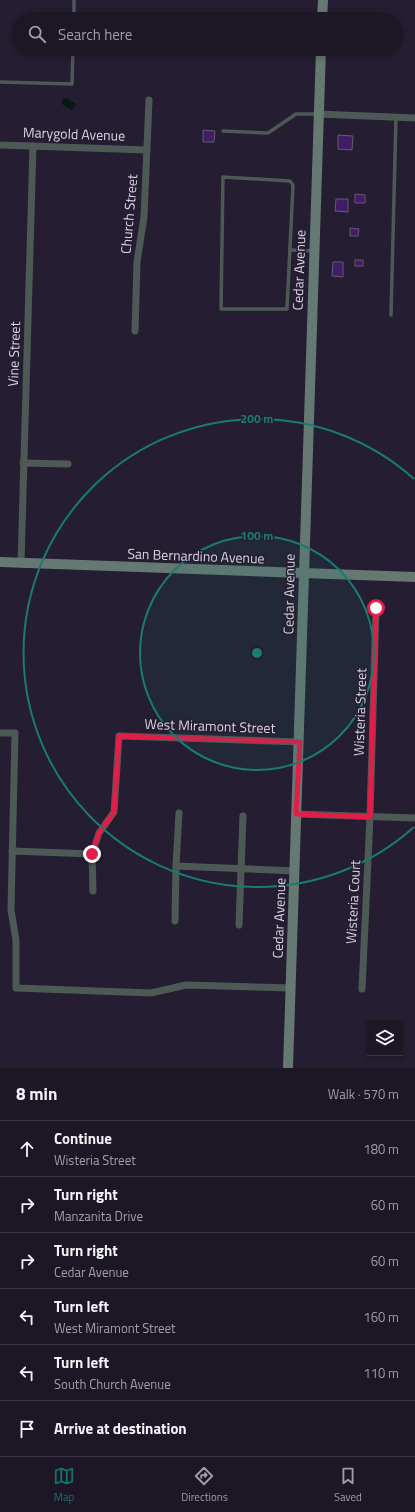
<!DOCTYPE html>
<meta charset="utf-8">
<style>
:root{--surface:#1c1625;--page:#292332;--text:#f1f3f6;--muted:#a09fa7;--line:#3a3542;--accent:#0f766e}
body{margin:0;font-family:"Titillium Web",sans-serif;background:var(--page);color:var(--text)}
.controls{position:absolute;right:12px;bottom:12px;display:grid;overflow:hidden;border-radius:0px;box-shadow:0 2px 6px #0003}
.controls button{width:36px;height:36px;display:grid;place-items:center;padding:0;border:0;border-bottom:1px solid var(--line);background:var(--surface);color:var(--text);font:20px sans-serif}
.stop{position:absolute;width:12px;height:12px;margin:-9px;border:3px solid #e11d48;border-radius:50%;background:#fff}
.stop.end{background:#e11d48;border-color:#fff;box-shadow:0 1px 4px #0008}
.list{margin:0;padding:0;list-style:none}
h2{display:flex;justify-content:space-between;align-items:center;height:52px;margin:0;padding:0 16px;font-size:17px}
h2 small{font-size:13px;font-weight:400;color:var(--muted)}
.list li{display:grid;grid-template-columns:26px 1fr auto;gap:12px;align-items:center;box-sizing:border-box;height:56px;padding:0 16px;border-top:1px solid var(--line)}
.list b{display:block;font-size:15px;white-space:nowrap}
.list p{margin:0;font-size:13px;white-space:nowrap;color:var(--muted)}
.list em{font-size:13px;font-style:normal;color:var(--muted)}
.icon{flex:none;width:22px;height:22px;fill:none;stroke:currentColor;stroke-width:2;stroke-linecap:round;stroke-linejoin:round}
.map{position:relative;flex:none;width:415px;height:1068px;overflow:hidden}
.search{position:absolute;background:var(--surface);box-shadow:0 2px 6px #0003;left:12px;right:12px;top:12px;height:44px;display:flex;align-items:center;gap:10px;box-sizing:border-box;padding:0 14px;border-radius:22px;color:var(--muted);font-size:15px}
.sheet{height:388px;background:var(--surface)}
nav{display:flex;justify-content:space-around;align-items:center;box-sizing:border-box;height:56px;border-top:1px solid var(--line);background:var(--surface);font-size:11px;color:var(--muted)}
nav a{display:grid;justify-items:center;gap:2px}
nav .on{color:var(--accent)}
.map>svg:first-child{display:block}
.water{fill:#071712}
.building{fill:#401d65;stroke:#645b72}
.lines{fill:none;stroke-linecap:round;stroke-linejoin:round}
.service{stroke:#4d5955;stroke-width:3.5}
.minor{stroke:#4d5955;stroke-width:7}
.secondary{stroke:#657972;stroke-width:10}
.route{stroke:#e11d48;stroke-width:5}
.ring{fill:none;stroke:#197b74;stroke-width:2}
.labels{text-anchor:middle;stroke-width:3;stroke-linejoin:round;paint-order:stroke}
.street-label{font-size:14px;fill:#d9d5e2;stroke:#251d31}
.centre{fill:#197b74;stroke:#251d31;stroke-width:2}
.ring-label{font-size:12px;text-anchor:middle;font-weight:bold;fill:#197b74;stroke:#251d31;stroke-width:3;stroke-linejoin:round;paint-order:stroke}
</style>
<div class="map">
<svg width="415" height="1068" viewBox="0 0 415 1068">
<rect width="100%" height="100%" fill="#251d31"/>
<path class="water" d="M 66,98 L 76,104 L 72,110 L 62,104 L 62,100 Z"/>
<g class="building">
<path d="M 203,130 L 215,131 L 214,142 L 203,142 Z"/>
<path d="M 338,135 L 353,136 L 352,150 L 338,149 Z"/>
<path d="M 355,194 L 365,195 L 365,203 L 355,203 Z"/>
<path d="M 336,199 L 348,199 L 348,212 L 335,211 Z"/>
<path d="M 350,228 L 359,229 L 358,236 L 350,236 Z"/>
<rect x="355" y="260" width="8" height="6"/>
<path d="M 333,262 L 343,262 L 343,277 L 332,276 Z"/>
</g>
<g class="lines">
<g class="service">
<path d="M 74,19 L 74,0"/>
<path d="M 0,82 L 72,84 L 73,49"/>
<path d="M 223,131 L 268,133 L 296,114 L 317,114"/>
<path d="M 223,177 L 290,181 L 293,185 L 287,309 L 221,309 Z"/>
<path d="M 291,250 L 313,251"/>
<path d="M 391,315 L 396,117"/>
</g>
<g class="minor">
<path d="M 318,114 L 415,118"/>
<path d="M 0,145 L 147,150"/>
<path d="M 135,331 L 137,262 L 144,217 L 149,100"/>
<path d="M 23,463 L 68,464"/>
<path d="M 21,563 L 33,146"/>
<path d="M 0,733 L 15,733 L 11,910 L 16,940 L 16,988 L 151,993 L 186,985 L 291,988"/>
<path d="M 296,814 L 415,818"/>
<path d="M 12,851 L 92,854"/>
<path d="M 176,866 L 179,813"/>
<path d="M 93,891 L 92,854 L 99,833 L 114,812 L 119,736 L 300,742"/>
<path d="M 175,921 L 176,866 L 295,871"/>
<path d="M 239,925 L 243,816"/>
<path d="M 362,989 L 370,817 L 376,608"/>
</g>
<g class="secondary">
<path d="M 322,19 L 323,0"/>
<path d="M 0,562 L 415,577"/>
<path d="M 288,1068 L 321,49"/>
</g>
</g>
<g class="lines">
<path class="route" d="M 92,854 L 99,833 L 114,812 L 119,736 L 300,742 L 296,814 L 370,817 L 376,608"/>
</g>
<circle cx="257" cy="653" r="117" fill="#197b74" fill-opacity=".12"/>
<g class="ring">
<circle cx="257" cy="653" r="117"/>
<path d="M414 827A234 234 0 1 1 414 479"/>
</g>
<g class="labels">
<g class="street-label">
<text transform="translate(74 134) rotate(2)" y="5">Marygold Avenue</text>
<text transform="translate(129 214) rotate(-85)" y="5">Church Street</text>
<text transform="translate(299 270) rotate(-88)" y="5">Cedar Avenue</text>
<text transform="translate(14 354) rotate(-88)" y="5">Vine Street</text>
<text transform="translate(196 556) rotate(2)" y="5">San Bernardino Avenue</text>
<text transform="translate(289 594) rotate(-89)" y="5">Cedar Avenue</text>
<text transform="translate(360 712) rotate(-88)" y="5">Wisteria Street</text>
<text transform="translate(210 726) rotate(2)" y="5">West Miramont Street</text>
<text transform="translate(353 902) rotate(-87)" y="5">Wisteria Court</text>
<text transform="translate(279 918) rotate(-88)" y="5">Cedar Avenue</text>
</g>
</g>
<circle cx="257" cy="653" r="6" class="centre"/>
<g class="ring-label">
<text x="257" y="423">200 m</text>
<text x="257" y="540">100 m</text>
</g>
</svg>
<div class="controls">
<button><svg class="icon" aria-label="layers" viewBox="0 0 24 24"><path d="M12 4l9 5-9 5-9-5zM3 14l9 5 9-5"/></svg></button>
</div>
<div class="stop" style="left:376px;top:608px"></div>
<div class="stop end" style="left:92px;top:854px"></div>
<div class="search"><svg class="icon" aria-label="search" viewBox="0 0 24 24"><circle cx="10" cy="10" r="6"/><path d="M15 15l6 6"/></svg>Search here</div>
</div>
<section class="sheet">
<h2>8 min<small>Walk · 570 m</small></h2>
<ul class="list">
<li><svg class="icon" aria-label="ahead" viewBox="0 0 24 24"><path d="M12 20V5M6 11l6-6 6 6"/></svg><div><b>Continue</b><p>Wisteria Street</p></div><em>180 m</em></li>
<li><svg class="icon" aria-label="right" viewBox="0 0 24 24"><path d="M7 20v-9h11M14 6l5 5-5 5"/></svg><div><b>Turn right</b><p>Manzanita Drive</p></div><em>60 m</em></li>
<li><svg class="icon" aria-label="right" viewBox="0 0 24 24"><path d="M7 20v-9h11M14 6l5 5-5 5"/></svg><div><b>Turn right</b><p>Cedar Avenue</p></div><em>60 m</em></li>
<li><svg class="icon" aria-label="left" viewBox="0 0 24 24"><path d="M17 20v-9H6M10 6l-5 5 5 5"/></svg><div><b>Turn left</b><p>West Miramont Street</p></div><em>160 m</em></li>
<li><svg class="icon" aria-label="left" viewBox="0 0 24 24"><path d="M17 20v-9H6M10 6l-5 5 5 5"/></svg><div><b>Turn left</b><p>South Church Avenue</p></div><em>110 m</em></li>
<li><svg class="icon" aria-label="arrive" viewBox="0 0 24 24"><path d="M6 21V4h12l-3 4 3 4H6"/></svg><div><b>Arrive at destination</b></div></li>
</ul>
</section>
<nav>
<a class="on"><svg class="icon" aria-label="map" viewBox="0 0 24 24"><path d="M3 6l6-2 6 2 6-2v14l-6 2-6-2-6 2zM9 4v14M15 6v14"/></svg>Map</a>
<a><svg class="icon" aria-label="directions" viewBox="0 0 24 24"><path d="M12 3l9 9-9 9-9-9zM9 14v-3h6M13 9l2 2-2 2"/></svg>Directions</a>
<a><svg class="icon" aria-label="saved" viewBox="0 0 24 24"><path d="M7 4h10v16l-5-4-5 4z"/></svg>Saved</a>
</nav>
